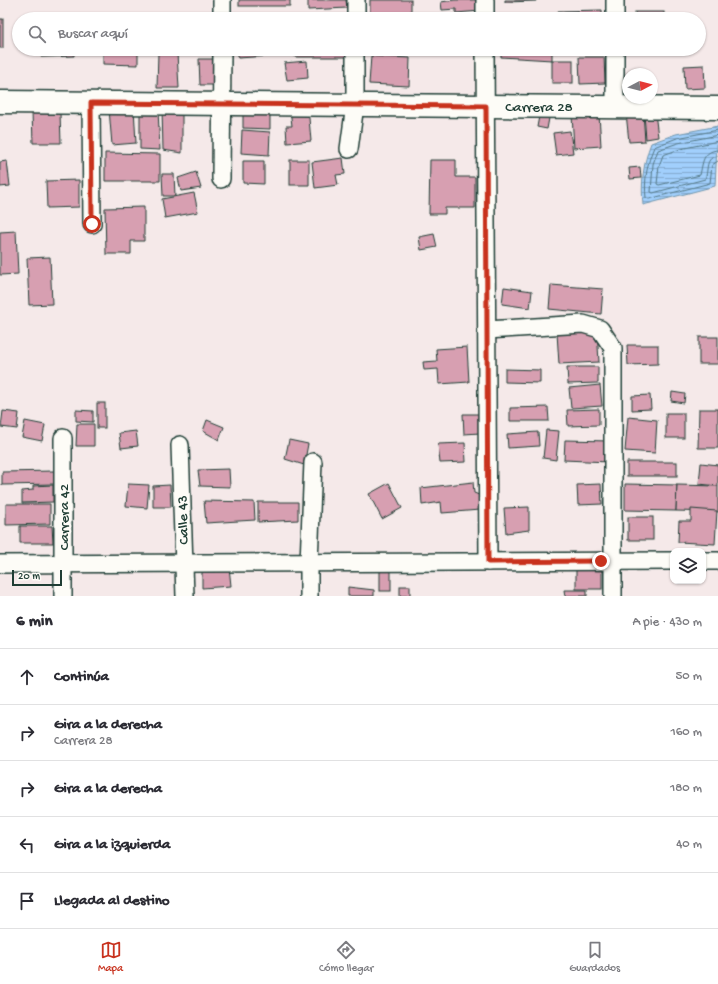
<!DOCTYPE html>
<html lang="es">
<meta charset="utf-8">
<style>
:root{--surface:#fff;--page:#f2f2f3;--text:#2b2b33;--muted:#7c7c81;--line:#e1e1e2;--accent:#c8321e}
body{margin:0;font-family:"Gochi Hand",sans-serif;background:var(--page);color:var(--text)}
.controls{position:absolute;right:12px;bottom:12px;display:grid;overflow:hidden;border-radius:8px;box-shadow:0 1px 3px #0004}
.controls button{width:36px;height:36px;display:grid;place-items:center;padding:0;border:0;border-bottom:1px solid var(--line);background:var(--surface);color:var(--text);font:20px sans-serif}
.compass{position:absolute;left:622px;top:68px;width:36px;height:36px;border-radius:50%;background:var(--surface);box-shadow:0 1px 3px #0004;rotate:83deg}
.scale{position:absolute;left:12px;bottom:10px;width:50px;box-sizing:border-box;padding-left:4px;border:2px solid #1f3d34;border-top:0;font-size:11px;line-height:14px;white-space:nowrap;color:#1f3d34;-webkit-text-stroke:3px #fdfcf7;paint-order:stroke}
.stop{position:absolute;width:12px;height:12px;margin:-9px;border:3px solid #c8321e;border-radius:50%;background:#fff}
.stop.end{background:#c8321e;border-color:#fff;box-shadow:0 1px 4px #0008}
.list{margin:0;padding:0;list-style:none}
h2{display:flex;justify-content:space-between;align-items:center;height:52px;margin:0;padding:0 16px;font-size:17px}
h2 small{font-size:13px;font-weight:400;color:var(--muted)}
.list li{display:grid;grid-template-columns:26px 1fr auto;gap:12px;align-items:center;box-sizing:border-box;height:56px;padding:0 16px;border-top:1px solid var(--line)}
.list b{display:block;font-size:15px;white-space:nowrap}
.list p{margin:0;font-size:13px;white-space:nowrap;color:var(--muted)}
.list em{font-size:13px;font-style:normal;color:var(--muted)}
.icon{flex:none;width:22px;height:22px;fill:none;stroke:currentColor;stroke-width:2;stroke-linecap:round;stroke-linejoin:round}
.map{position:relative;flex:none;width:718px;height:596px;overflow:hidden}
.search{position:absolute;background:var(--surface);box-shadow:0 1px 3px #0004;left:12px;right:12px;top:12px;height:44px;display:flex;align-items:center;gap:10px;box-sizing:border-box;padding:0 14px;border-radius:22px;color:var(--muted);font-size:15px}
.sheet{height:332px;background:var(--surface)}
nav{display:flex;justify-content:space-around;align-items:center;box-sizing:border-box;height:56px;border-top:1px solid var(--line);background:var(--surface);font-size:11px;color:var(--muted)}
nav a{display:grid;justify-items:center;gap:2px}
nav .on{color:var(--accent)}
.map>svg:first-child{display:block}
.water{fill:url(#water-rules);stroke:#6d95ac}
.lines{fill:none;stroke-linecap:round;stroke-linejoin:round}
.shore{stroke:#537784;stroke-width:1}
.building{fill:#d79fb1;stroke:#1f3d34}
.street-casing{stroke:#1f3d34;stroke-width:20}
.secondary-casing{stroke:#1f3d34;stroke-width:25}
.street{stroke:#fdfcf7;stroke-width:17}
.secondary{stroke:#fdfcf7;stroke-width:22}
.route{stroke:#c8321e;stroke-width:5}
.labels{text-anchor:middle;stroke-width:4;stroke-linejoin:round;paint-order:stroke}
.street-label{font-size:15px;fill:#1f3d34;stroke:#fdfcf7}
</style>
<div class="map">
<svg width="718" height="596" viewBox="0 0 718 596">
<defs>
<pattern id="water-rules" width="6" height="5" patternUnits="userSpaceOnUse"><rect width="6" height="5" fill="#a1cffc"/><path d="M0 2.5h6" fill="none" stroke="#83a9cd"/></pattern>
</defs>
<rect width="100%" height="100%" fill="#f5e9e9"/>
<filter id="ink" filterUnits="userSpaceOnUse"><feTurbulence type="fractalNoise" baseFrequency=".025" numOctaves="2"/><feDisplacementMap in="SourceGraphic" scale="8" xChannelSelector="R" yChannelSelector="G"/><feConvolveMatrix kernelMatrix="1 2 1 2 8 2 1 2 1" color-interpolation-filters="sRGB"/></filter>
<g filter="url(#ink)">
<path class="water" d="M 718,126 L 715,186 L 643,205 C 641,183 643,164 651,143 L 676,134 Z"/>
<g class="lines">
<g class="shore">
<path d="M 718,130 L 677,138 L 654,147 C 647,163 644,181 646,198 L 649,199 L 710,183 L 712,165 L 718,161"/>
<path d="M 718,135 L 678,143 L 658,150 L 653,164 L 651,192 L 653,193 L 705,179 C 709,170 704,157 718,156"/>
<path d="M 718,141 L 680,149 L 663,155 L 659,166 L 657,184 L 659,185 L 700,175 C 703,163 702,151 718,150"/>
</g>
</g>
<g class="building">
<rect x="239" y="0" width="51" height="6"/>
<path d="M 308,0 L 346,0 L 347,8 L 308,10 Z"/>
<rect x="370" y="0" width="41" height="19"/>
<path d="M 455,0 L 479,0 L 480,11 L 456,13 L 456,9 L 442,10 L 441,2 Z"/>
<path d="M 505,0 L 536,0 L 536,1 L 505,2 Z"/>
<path d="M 602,10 L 602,19 L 558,19 L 558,11 Z"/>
<rect x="635" y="12" width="29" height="7"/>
<path d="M 244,15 L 270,15 L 269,19 L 244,19 Z"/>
<rect x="0" y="19" width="3" height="29"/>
<path d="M 41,49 L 74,49 L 74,56 L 41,57 Z"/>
<path d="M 103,49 L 138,49 L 138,65 L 103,64 Z"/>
<path d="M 238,49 L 268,49 L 269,56 L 238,58 Z"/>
<path d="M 295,49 L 346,49 L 347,57 L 295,57 Z"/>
<rect x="377" y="49" width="18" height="6"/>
<path d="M 501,49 L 552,49 L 552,60 L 501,57 Z"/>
<path d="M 158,53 L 177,53 L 179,88 L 157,88 Z"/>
<path d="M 371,56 L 410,58 L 409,86 L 369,84 Z"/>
<path d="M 579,57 L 604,57 L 605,83 L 580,84 Z"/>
<path d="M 199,59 L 214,59 L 215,85 L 200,85 Z"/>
<rect x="552" y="60" width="21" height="23"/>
<path d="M 307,61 L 308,78 L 287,80 L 284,63 Z"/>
<path d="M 704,65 L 705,88 L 685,89 L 684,66 Z"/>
<path d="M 308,107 L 311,141 L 287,143 L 286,126 L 292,126 L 290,109 Z"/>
<path d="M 134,108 L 136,143 L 112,145 L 109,109 Z"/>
<path d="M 162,108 L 182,109 L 182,153 L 163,150 Z"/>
<path d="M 140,109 L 158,110 L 160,150 L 140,149 Z"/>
<path d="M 243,109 L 270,110 L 270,129 L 243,128 Z"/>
<path d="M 540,111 L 550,113 L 547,129 L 537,127 Z"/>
<path d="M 32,112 L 60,113 L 61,143 L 33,143 Z"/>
<path d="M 643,112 L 645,141 L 629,142 L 626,113 Z"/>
<path d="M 655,113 L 658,137 L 646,139 L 644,114 Z"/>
<path d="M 599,114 L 601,146 L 574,148 L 572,115 Z"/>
<path d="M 242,130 L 270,132 L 269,155 L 241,153 Z"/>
<path d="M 570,131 L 573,153 L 556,155 L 553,133 Z"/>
<path d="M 105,153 L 160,154 L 160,181 L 105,181 Z"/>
<path d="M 343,158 L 345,174 L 336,175 L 338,185 L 315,188 L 312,162 Z"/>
<rect x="290" y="160" width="19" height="25"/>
<path d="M 430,160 L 456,160 L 456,177 L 475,177 L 475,208 L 445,208 L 445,214 L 429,214 Z"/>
<path d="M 7,161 L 10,186 L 0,187 L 0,162 Z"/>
<path d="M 243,161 L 264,161 L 264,184 L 243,183 Z"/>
<path d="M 640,167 L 641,178 L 630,179 L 629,168 Z"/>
<path d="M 196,172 L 201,188 L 181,191 L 178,178 Z"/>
<path d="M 162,174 L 174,174 L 175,196 L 163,196 Z"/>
<path d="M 79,180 L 79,207 L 47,208 L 46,181 Z"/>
<path d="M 194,193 L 198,212 L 165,218 L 162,199 Z"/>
<path d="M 144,207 L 144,241 L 131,241 L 131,254 L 106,254 L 105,208 Z"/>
<path d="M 16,231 L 18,274 L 0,275 L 0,232 Z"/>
<path d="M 434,234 L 437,247 L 421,250 L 419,237 Z"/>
<path d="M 50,257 L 52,304 L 29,305 L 27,258 Z"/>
<path d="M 551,285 L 603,289 L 601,314 L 549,309 Z"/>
<path d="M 504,287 L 532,291 L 530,308 L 502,304 Z"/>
<path d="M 597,331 L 599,362 L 559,364 L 557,333 Z"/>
<rect x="699" y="337" width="19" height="27"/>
<path d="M 627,345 L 658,345 L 658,364 L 628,365 Z"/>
<path d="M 467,347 L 469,382 L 439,384 L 438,369 L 424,370 L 423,362 L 437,361 L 436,349 Z"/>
<path d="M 567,367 L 598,367 L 598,383 L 568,384 Z"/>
<path d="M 505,369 L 540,370 L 540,383 L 505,382 Z"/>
<path d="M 600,385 L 602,406 L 571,408 L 569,388 Z"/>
<path d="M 672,392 L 685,394 L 684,403 L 671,401 Z"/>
<path d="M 650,395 L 651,409 L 632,410 L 632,396 Z"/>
<rect x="97" y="403" width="8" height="25"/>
<path d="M 548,407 L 549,421 L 510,421 L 510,408 Z"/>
<path d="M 599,409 L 599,425 L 568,426 L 567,410 Z"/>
<path d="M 699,409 L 718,409 L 718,448 L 698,448 Z"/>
<path d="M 76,410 L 93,411 L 93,422 L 76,421 Z"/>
<path d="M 3,411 L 19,413 L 17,429 L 1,427 Z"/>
<rect x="666" y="413" width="18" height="25"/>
<path d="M 463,414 L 479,414 L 480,433 L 464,434 Z"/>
<path d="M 628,417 L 657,420 L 655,453 L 625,451 Z"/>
<path d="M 207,420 L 224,427 L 219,440 L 203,431 Z"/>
<path d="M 25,421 L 45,425 L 42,441 L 22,437 Z"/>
<path d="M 77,424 L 94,424 L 94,446 L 76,446 Z"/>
<path d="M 546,430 L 559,431 L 556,460 L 543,458 Z"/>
<path d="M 136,431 L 138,446 L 121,448 L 119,433 Z"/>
<path d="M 538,432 L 539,446 L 508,448 L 507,434 Z"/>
<path d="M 289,440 L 308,444 L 304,465 L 285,459 Z"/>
<path d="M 565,440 L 609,441 L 609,462 L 564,460 Z"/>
<path d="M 465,443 L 466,462 L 440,463 L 438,444 Z"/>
<rect x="627" y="462" width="50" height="14"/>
<path d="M 701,463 L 718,465 L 718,486 L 699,484 Z"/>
<path d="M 229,469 L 230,487 L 200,486 L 198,470 Z"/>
<path d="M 54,471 L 55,484 L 2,485 L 2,472 Z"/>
<path d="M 473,482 L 474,493 L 479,495 L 480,510 L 442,513 L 441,502 L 422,505 L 421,488 Z"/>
<path d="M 389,483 L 402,508 L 382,519 L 369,494 Z"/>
<path d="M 128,484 L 149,485 L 147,508 L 126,506 Z"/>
<path d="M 601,484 L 602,504 L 578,505 L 577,485 Z"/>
<path d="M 625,484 L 677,485 L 676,511 L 625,510 Z"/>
<path d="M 53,485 L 53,502 L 22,503 L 22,491 L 33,490 L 33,486 Z"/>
<path d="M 170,485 L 171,507 L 153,507 L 153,486 Z"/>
<path d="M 677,485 L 718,486 L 718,512 L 676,511 Z"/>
<path d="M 204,501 L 254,502 L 255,520 L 206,523 Z"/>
<path d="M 258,502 L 298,502 L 298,520 L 258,522 Z"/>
<path d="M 6,504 L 50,504 L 50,524 L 6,525 Z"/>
<path d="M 529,507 L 529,530 L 506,533 L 504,508 Z"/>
<path d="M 691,509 L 717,511 L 715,544 L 678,542 L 679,521 L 691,521 Z"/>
<rect x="628" y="517" width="25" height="23"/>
<path d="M 20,526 L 52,526 L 53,543 L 20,543 Z"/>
<rect x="576" y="565" width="26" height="24"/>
<path d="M 229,567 L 231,586 L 202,588 L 202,568 Z"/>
<rect x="380" y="570" width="11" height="21"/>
<rect x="400" y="586" width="10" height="10"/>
<path d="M 348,587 L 374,590 L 374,596 L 348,596 Z"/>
<path d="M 564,590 L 587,590 L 587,596 L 565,596 Z"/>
</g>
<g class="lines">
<g class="street-casing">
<g id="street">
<path d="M 222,0 L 222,19"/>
<path d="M 485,0 L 485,19"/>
<path d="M 356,19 L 356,0"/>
<path d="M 615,19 L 615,0"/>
<path d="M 485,49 L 488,562"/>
<path d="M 91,103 L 92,224"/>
<path d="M 615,107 L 615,49"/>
<path d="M 349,149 L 355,105 L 355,49"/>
<path d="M 221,179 L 222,49"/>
<path d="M 487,330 L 583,324 L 600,329 L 613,348 L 613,596"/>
<path d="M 63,438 L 63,596"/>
<path d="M 180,445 L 185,596"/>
<path d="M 703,561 L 718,561"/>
<path d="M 0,564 L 673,561"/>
<path d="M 309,596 L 309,563 L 313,462"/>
</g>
</g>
<g class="secondary-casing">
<path id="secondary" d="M 0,102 L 718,108"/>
</g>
<use href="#street" class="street"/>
<use href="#secondary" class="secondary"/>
</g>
</g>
<g class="lines" filter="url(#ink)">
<path class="route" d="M 92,224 L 91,103 L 486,106 L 488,562 L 601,561"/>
</g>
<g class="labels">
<g class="street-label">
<text x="539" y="111">Carrera 28</text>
<text transform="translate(63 517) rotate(-90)" y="5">Carrera 42</text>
<text transform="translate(182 520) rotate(-92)" y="5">Calle 43</text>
</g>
</g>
</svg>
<div class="controls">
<button><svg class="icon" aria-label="layers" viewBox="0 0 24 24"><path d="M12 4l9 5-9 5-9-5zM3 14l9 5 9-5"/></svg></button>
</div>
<svg class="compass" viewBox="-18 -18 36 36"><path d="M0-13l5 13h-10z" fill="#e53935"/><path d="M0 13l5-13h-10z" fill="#7c7c81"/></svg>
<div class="scale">20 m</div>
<div class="stop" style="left:92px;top:224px"></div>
<div class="stop end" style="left:601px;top:561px"></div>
<div class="search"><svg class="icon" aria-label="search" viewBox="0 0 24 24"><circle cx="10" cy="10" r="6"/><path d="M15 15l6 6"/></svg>Buscar aquí</div>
</div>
<section class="sheet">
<h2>6 min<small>A pie · 430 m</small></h2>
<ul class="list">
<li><svg class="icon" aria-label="ahead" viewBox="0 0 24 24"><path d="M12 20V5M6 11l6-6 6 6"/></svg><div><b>Continúa</b></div><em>50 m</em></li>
<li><svg class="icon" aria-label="right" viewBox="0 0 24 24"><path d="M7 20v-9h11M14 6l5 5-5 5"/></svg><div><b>Gira a la derecha</b><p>Carrera 28</p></div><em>160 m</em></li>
<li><svg class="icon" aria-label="right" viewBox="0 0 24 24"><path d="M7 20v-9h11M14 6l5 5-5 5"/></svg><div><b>Gira a la derecha</b></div><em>180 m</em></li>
<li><svg class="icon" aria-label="left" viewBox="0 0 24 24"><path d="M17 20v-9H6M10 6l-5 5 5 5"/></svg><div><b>Gira a la izquierda</b></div><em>40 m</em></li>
<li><svg class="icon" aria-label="arrive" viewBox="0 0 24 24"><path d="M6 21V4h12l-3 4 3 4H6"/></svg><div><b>Llegada al destino</b></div></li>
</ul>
</section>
<nav>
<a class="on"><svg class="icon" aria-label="map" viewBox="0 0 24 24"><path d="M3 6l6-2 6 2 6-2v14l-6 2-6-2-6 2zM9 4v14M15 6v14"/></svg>Mapa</a>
<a><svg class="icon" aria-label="directions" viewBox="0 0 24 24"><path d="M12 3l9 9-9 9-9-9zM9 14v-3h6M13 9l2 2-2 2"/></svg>Cómo llegar</a>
<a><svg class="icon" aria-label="saved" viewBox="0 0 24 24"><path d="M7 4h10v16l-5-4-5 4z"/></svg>Guardados</a>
</nav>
